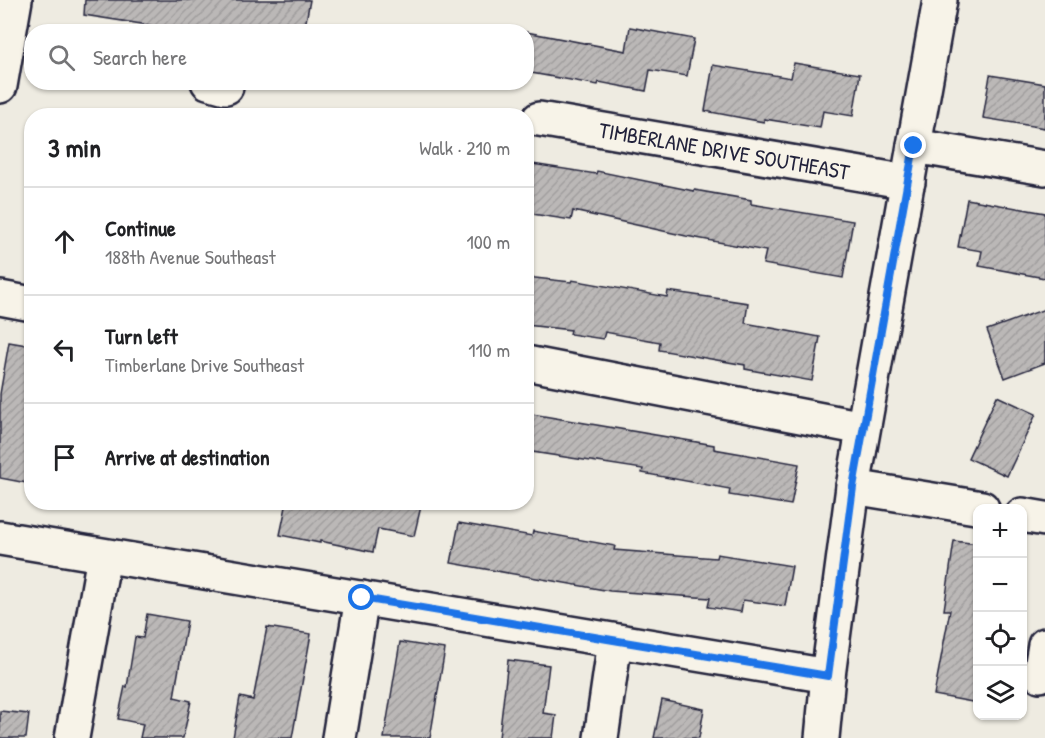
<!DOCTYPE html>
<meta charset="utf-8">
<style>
:root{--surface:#fff;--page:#f6f6f6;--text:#202124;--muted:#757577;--line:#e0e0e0}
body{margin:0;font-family:"Patrick Hand",sans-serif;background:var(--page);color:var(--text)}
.controls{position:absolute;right:18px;bottom:18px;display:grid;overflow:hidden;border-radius:12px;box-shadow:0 2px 4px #0004}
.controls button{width:54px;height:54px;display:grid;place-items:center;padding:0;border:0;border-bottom:2px solid var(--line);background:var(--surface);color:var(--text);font:30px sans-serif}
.stop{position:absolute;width:18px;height:18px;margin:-14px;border:4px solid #1a73e8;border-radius:50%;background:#fff}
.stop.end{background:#1a73e8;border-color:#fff;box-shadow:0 2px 6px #0008}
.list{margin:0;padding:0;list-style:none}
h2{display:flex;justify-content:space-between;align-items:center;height:78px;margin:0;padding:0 24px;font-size:26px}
h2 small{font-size:20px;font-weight:400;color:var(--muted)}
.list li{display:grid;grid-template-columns:39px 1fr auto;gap:18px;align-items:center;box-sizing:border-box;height:108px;padding:0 24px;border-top:2px solid var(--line)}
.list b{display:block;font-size:22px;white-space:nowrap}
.list p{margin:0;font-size:20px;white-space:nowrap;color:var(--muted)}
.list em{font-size:20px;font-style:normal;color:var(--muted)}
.icon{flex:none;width:33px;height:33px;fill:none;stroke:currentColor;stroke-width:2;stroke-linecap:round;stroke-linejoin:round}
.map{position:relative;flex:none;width:1045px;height:738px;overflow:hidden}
.search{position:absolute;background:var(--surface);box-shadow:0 2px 4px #0004;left:24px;top:24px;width:510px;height:66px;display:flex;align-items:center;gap:15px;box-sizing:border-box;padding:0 21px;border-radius:24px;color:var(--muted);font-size:22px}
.panel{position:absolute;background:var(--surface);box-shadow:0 2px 4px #0004;left:24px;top:108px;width:510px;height:402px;border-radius:24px}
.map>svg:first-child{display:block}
.building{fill:url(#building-hatch);stroke:#22223b;stroke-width:1.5}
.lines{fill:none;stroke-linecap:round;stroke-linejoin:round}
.minor-casing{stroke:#22223b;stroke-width:38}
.minor{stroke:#f7f3e8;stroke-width:33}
.route{stroke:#1a73e8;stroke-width:8}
.labels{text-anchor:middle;stroke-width:6;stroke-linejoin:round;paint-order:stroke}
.street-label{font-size:22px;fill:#22223b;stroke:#f7f3e8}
</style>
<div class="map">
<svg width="1045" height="738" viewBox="0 0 1045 738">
<defs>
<pattern id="building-hatch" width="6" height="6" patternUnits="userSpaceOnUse" patternTransform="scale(1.5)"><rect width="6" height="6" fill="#bbb8b7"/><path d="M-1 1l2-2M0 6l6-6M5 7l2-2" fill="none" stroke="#a09e9e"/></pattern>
</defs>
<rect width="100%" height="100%" fill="#eeebe1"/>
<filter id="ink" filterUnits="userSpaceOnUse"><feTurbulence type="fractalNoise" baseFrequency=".0167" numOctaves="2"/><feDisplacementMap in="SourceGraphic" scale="12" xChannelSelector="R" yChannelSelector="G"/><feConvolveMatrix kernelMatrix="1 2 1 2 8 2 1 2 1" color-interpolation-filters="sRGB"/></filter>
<g filter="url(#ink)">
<g class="building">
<path d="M 85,0 L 310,0 L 304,32 L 193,32 L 84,15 Z"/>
<path d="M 630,27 L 694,39 L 687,76 L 650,70 L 646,91 L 599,82 L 598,85 L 526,72 L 526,32 L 626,51 Z"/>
<path d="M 794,63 L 860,74 L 853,116 L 823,111 L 820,128 L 764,119 L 764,122 L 705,111 L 713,65 L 791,78 Z"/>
<path d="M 990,75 L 1045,84 L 1045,128 L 983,118 Z"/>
<path d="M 526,163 L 596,174 L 597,171 L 694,191 L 694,190 L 751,200 L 751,204 L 853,221 L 843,278 L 763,264 L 766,251 L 686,236 L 573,211 L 571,220 L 526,213 Z"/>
<path d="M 967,199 L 1045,213 L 1045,278 L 979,266 L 982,251 L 958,247 Z"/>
<path d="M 526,277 L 571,282 L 572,280 L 667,297 L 668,291 L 748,303 L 745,323 L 820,337 L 812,381 L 745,369 L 745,365 L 659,350 L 660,342 L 605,332 L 603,339 L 570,334 L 571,330 L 526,325 Z"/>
<path d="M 1045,309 L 1045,363 L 1005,378 L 987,330 Z"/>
<path d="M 9,342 L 32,346 L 32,484 L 0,478 L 0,394 Z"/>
<path d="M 997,396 L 1036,414 L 1007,476 L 968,458 Z"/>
<path d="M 526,413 L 714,445 L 714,449 L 799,464 L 791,505 L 729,495 L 730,489 L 642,473 L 643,469 L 526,451 Z"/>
<path d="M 287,502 L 422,502 L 414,536 L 378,529 L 373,552 L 320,541 L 320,543 L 280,535 Z"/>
<path d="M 459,523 L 532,536 L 533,531 L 615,546 L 614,550 L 716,558 L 717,554 L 792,566 L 785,606 L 743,600 L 741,612 L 708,607 L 710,598 L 610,591 L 451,563 Z"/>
<path d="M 954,541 L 978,544 L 978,703 L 934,695 L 950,610 L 944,610 Z"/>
<path d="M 147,614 L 187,621 L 174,697 L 191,701 L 183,738 L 140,738 L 143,724 L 118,719 L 125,686 L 127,687 L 135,637 L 143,638 Z"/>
<path d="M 267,627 L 311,634 L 292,738 L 233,738 L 240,697 L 253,700 Z"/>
<path d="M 400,642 L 445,649 L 430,738 L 384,738 Z"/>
<path d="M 508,660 L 549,665 L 543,713 L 556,715 L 553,738 L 499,738 Z"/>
<path d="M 662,700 L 704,709 L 699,738 L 654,738 Z"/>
<path d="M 0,711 L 29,714 L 26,738 L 0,738 Z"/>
</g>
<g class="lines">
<g class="minor-casing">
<g id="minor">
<path d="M 208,82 L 226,87"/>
<path d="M 0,86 L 15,0"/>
<path id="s1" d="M 539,119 L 908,182"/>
<path d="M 914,146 L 1045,168"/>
<path d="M 0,298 L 32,304"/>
<path d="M 526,363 L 863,428"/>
<path d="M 853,487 L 982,508"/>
<path d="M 1022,515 L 1045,519"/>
<path d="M 0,538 L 828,676"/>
<path d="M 1040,675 L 1045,645"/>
<path d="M 72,738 L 104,556"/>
<path d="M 339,738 L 362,598"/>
<path d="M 601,738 L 615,641"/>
<path d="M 822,738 L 828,676 L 853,487 L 940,0"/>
</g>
</g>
<use href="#minor" class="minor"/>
</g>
</g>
<g class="lines" filter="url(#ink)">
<path class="route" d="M 362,598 L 828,676 L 853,487 L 914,146"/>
</g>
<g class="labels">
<g class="street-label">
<text dy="8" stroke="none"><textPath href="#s1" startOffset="188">TIMBERLANE DRIVE SOUTHEAST</textPath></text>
</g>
</g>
</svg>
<div class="controls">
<button>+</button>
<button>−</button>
<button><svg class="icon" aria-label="locate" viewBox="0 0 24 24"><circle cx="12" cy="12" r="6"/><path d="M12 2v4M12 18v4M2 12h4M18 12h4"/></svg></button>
<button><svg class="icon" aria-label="layers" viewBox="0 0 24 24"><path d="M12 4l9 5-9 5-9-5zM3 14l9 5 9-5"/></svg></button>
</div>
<div class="stop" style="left:362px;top:598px"></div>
<div class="stop end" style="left:914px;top:146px"></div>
<div class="search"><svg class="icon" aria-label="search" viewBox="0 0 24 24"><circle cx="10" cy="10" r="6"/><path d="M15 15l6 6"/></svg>Search here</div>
<section class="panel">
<h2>3 min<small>Walk · 210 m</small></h2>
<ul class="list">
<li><svg class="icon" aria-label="ahead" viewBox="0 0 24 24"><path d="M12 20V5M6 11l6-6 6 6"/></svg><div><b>Continue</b><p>188th Avenue Southeast</p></div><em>100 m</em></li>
<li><svg class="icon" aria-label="left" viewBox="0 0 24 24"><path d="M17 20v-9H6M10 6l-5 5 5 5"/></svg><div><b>Turn left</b><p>Timberlane Drive Southeast</p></div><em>110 m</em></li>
<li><svg class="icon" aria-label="arrive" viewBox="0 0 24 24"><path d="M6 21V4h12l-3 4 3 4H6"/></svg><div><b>Arrive at destination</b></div></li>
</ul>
</section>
</div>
